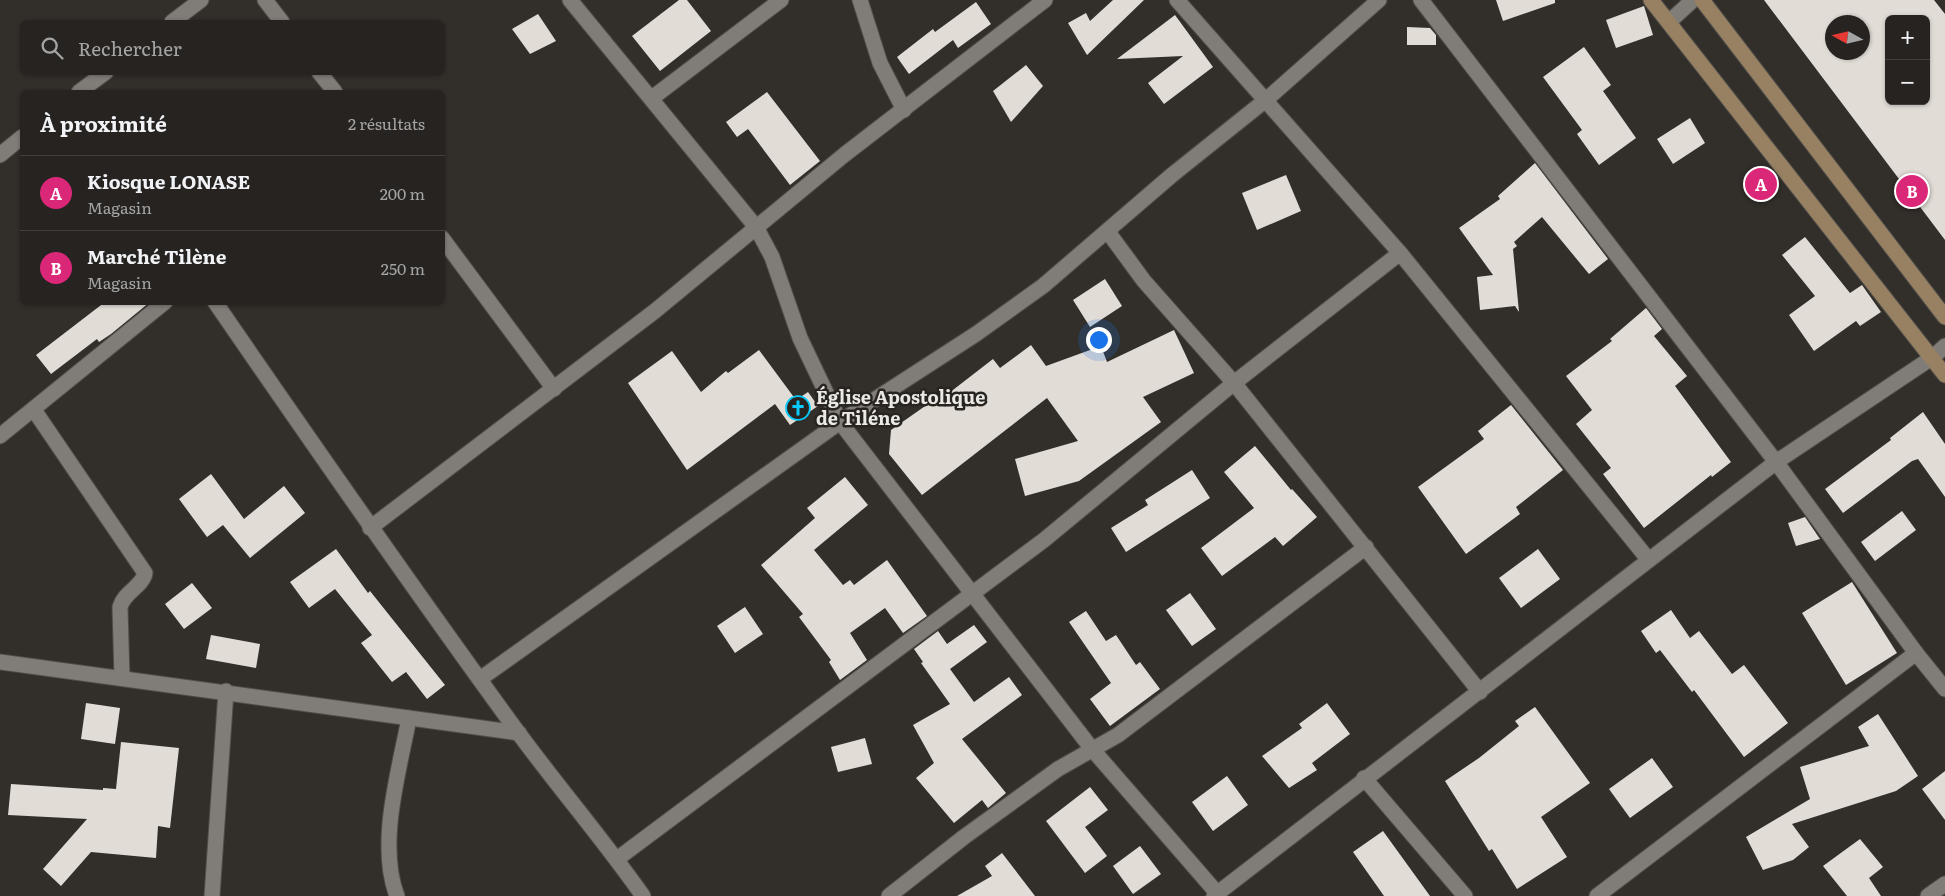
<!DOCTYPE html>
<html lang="fr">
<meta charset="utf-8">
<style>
:root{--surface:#262320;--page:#322f2d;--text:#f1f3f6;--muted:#a4a4a5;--line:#42403e;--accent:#db2777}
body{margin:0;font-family:Literata,serif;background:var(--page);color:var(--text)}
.controls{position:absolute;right:15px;top:15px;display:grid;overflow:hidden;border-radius:8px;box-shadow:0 1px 4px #0004}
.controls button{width:45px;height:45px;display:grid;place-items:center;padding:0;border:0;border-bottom:1px solid var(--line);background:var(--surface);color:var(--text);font:25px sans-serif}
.compass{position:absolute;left:1825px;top:15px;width:45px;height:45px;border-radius:50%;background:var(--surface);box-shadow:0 1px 4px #0004;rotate:278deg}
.you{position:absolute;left:1098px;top:339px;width:18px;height:18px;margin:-12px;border:4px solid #fff;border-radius:50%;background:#1a73e8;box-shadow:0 0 0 8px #1a73e833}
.badge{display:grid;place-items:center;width:32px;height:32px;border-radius:50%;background:var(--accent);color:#fff;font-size:16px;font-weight:700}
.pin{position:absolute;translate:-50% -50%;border:2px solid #fff;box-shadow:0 1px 5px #0006}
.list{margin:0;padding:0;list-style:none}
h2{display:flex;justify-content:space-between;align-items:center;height:65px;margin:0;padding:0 20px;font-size:21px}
h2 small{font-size:16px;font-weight:400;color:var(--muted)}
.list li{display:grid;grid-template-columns:32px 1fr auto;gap:15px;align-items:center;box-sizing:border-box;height:75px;padding:0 20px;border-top:1px solid var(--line)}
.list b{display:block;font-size:19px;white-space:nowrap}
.list p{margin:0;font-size:16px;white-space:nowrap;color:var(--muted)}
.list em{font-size:16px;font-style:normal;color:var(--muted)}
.icon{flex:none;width:28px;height:28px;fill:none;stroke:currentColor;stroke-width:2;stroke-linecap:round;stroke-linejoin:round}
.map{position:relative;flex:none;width:1945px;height:896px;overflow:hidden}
.search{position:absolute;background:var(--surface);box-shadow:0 1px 4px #0004;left:20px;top:20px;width:425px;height:55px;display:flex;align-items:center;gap:12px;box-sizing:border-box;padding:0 18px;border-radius:8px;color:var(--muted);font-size:19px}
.panel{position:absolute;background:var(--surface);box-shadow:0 1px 4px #0004;left:20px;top:90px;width:425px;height:215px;border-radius:8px}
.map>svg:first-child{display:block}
.building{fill:#e1dcd6;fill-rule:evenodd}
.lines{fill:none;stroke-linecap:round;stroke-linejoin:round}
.street-casing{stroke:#504e4a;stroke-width:17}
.secondary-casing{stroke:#504e4a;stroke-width:17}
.street{stroke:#807c77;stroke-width:15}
.secondary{stroke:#978162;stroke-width:15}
.labels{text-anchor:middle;stroke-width:5;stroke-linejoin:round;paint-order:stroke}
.poi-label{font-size:18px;font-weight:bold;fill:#ebe9e6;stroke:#282521;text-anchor:start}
</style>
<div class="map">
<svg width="1945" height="896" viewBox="0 0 1945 896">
<rect width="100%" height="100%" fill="#322f2a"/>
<g class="building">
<path d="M 679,0 L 687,0 L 711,31 L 660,71 L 632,36 Z"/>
<path d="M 1113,0 L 1144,0 L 1087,55 L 1068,23 L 1086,13 L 1090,21 Z"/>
<path d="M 1496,0 L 1555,0 L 1555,3 L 1503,21 Z"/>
<path d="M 1764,0 L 1934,0 L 1945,14 L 1945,240 ZM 1889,19 L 1926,19 L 1926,101 L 1889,101 ZM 1832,22 L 1862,22 L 1862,52 L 1832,52 Z"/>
<path d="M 976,2 L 991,24 L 958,48 L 953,40 L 909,74 L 897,57 L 933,29 L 935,32 Z"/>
<path d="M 1644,6 L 1653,35 L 1616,48 L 1606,20 Z"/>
<path d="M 538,14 L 556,41 L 530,54 L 512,29 Z"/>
<path d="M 1175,15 L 1213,67 L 1164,104 L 1148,83 L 1183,56 L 1117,59 Z"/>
<path d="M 1407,27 L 1430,28 L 1436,35 L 1436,45 L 1407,45 Z"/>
<path d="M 1584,47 L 1611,85 L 1603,91 L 1636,138 L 1599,165 L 1577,134 L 1582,130 L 1543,77 Z"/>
<path d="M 1026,65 L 1043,86 L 1011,122 L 993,91 Z"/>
<path d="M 767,92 L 820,161 L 790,185 L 748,129 L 737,137 L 726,122 Z"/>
<path d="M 1690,118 L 1705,143 L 1673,164 L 1657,139 Z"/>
<path d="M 1535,163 L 1608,259 L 1589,274 L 1542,217 L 1514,242 L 1517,246 L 1513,249 L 1519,312 L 1515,306 L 1480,310 L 1477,277 L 1493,275 L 1459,228 L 1500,199 L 1498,196 Z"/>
<path d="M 1286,175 L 1301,211 L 1257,230 L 1242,193 Z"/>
<path d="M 1805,237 L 1850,293 L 1862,285 L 1881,312 L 1860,326 L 1856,321 L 1814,351 L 1789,315 L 1815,296 L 1782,255 Z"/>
<path d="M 1105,279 L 1122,306 L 1090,327 L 1073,300 Z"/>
<path d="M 105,302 L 150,302 L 111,334 L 99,342 L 97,339 L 51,374 L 36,355 Z"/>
<path d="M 1646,308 L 1662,329 L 1654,336 L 1687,376 L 1675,386 L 1731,462 L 1712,477 L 1711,475 L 1644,528 L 1603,474 L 1611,468 L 1576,424 L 1592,410 L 1566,376 L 1612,341 L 1610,339 Z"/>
<path d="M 1174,330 L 1194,373 L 1143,397 L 1161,422 L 1079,481 L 1025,496 L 1015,459 L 1078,441 L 1047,398 L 922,495 L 889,454 L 891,430 L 938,397 L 940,400 L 993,359 L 1000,368 L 1031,345 L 1046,366 L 1101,346 L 1107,362 Z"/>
<path d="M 759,350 L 796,400 L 808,392 L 818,406 L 790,425 L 775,404 L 687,470 L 628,383 L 672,351 L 701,392 L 726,371 L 728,373 Z"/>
<path d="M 1511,405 L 1563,470 L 1516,507 L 1520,514 L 1466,554 L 1418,487 L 1484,439 L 1478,431 Z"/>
<path d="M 1923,412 L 1945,444 L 1945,497 L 1918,459 L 1912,461 L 1843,513 L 1825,489 L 1891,440 L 1890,438 Z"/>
<path d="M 1255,446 L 1291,490 L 1292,489 L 1317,517 L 1283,546 L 1275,537 L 1222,576 L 1201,548 L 1254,508 L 1224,472 Z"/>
<path d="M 1192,470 L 1210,498 L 1126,552 L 1111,528 L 1148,505 L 1145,500 Z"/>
<path d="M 211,474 L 244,519 L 284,486 L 305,513 L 250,558 L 223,525 L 207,537 L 179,499 Z"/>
<path d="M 845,477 L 868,505 L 814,550 L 843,585 L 850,580 L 854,585 L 887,560 L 927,616 L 903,633 L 885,608 L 850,633 L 867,660 L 840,680 L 829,662 L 831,660 L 799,617 L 803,614 L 761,565 L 815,518 L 807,508 Z"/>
<path d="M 1902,511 L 1916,530 L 1875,561 L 1861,542 Z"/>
<path d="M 1805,517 L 1820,539 L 1796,546 L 1788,523 Z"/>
<path d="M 336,549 L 368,593 L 370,591 L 445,685 L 427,699 L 406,672 L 392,682 L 361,643 L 372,635 L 335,589 L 309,608 L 290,582 Z"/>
<path d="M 1538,549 L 1560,579 L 1521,608 L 1499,578 Z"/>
<path d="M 1852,582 L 1897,653 L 1846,685 L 1802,613 Z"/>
<path d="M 192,583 L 212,608 L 184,629 L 165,604 Z"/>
<path d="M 1190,593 L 1216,629 L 1192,646 L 1166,610 Z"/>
<path d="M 745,607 L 763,634 L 735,653 L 717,626 Z"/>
<path d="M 1671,610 L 1690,638 L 1699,631 L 1732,674 L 1744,665 L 1788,723 L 1744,757 L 1694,690 L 1692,692 L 1660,650 L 1656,653 L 1641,631 Z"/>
<path d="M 1086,611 L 1106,641 L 1116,635 L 1136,665 L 1140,662 L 1160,689 L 1110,726 L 1090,699 L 1111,683 L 1069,622 Z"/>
<path d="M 974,625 L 987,642 L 950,669 L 974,702 L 1009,677 L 1022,695 L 962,739 L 1006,793 L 988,808 L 982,800 L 954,823 L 916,778 L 934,763 L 913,725 L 950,704 L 921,663 L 923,662 L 914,649 L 938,631 L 947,644 Z"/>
<path d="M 211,635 L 260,644 L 256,668 L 206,659 Z"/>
<path d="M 86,703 L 120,708 L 115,744 L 81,739 Z"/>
<path d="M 1327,703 L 1350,734 L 1312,763 L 1317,770 L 1289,788 L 1262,756 L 1302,728 L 1299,724 Z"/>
<path d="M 1535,707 L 1590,783 L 1541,817 L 1567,857 L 1517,889 L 1492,849 L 1489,851 L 1445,781 L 1479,758 L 1519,726 L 1515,721 Z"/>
<path d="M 1878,714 L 1918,776 L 1896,791 L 1792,824 L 1809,847 L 1793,860 L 1763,870 L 1746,837 L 1810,799 L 1800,767 L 1869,746 L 1858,727 Z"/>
<path d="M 865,738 L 872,764 L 838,772 L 831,747 Z"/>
<path d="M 121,742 L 179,748 L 170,828 L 158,826 L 156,858 L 91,852 L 61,886 L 43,869 L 87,819 L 8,815 L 11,784 L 103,790 L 103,788 L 116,789 Z"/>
<path d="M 1652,758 L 1673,787 L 1630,818 L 1609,789 Z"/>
<path d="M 1945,771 L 1945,820 L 1922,789 Z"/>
<path d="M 1227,776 L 1248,805 L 1213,831 L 1192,802 Z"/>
<path d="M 1090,787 L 1108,810 L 1085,827 L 1107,856 L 1085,873 L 1046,821 Z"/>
<path d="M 1383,831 L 1430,896 L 1384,896 L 1353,852 Z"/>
<path d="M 1860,839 L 1883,867 L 1869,878 L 1881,896 L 1847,896 L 1823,866 Z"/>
<path d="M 1140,846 L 1161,874 L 1133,894 L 1113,866 Z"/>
<path d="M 1002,853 L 1035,896 L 957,896 L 992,876 L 985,866 Z"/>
</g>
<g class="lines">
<g class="street-casing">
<g id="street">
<path d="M 265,0 L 282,22"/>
<path d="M 570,0 L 756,227 L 772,257 L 800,338 L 840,422 L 1092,749 L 1217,893"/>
<path d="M 860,0 L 880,63 L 904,110"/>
<path d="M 1177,0 L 1400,253 L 1648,559"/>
<path d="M 1421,0 L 1776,462 L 1916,653 L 1945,689"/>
<path d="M 172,22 L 201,0"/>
<path d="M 1669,22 L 1693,0"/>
<path d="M 319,72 L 335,92"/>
<path d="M 79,92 L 106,72"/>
<path d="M 652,98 L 781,0"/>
<path d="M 0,155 L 22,137"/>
<path d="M 1108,232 L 1144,281 L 1234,383 L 1480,692"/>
<path d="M 442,238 L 554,389"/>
<path d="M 215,302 C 314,446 414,590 517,731 C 558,787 603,839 643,896"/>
<path d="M 34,410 L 145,573 C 143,586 124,592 120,607 L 122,678"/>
<path d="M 0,436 L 165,302"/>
<path d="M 370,528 L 655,311 L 844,155 L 1045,0"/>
<path d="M 0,662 L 519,733"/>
<path d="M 480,679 L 840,422 L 976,334 L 1043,286 L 1172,175 L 1267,99 L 1379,0"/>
<path d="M 1364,778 L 1465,896"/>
<path d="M 617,859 L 1044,540 L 1234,383 L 1400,253"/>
<path d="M 212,896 L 226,691"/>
<path d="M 397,896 C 377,844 399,772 409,718"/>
<path d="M 889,896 L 964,837 L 1058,769 L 1118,735 L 1366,547"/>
<path d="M 1214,896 L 1776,462 L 1933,357 L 1945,346"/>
<path d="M 1597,896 L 1916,653"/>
<path d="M 1928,896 L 1945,884"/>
</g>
</g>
<g class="secondary-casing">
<g id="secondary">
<path d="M 1651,0 L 1945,375"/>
<path d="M 1702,0 L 1945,317"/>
</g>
</g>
<use href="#street" class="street"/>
<use href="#secondary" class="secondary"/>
</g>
<defs>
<g id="church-ring" transform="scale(1.25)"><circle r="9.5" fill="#282521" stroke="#09cafa" stroke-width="1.5"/><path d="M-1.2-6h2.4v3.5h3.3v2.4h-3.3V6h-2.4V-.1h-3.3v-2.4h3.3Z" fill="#09cafa"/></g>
</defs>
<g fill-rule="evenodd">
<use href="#church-ring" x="798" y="408"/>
</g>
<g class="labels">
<g class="poi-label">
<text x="816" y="404">Église Apostolique<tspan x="816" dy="21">de Tiléne</tspan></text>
</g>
</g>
</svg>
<div class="controls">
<button>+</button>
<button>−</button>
</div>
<svg class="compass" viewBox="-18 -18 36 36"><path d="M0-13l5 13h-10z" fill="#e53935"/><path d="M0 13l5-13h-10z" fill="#a4a4a5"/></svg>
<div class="you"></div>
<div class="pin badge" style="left:1761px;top:184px">A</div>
<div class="pin badge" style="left:1912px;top:191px">B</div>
<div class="search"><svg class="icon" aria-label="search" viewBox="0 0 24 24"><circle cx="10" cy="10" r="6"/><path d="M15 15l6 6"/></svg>Rechercher</div>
<section class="panel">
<h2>À proximité<small>2 résultats</small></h2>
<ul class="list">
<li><span class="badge">A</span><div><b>Kiosque LONASE</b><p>Magasin</p></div><em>200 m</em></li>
<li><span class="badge">B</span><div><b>Marché Tilène</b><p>Magasin</p></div><em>250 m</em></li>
</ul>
</section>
</div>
